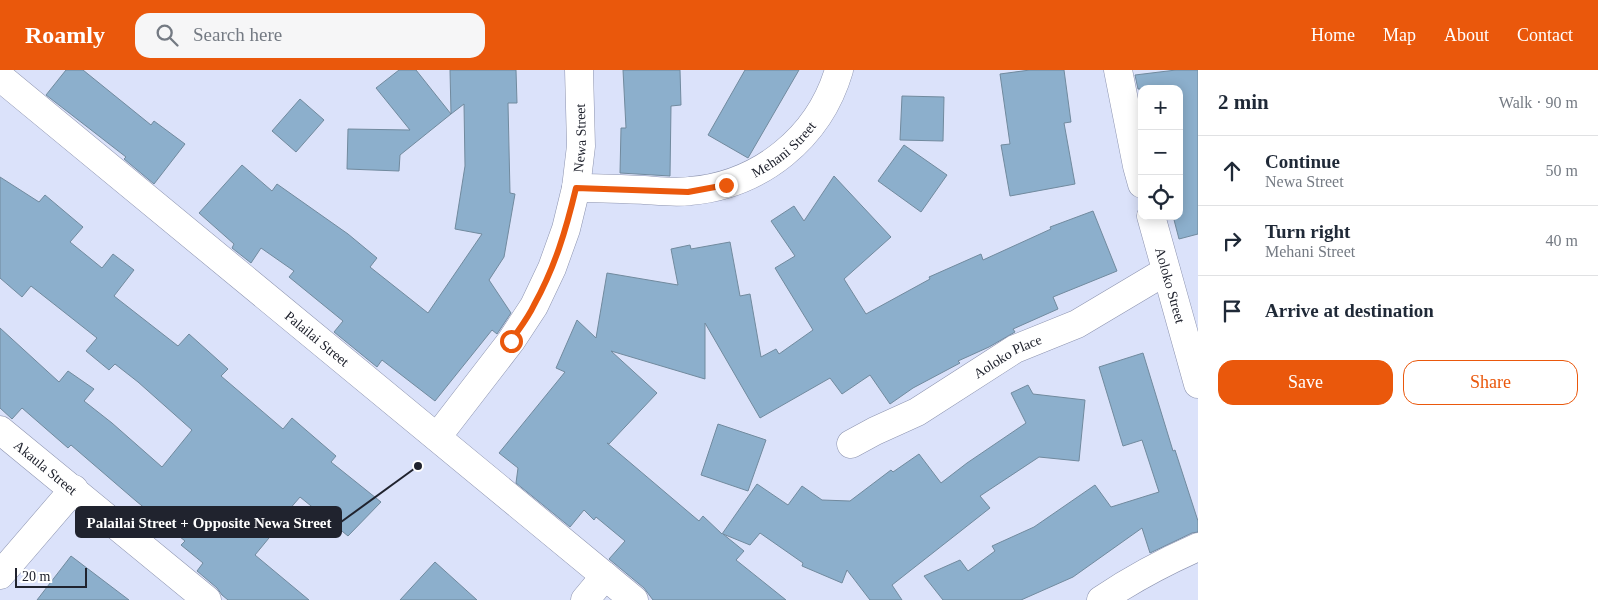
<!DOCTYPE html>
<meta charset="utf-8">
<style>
:root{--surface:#fff;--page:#f6f6f7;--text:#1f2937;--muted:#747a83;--line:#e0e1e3;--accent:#ea580c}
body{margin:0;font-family:"Times New Roman",serif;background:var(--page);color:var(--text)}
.controls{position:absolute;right:15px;top:15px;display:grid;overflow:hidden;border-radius:10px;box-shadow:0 2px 12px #0003}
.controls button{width:45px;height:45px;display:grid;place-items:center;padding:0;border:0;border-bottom:1px solid var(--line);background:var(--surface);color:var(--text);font:25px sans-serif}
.scale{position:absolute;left:15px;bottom:12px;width:72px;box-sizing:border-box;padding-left:5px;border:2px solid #20232e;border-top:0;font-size:14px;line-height:18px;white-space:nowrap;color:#20232e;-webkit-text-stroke:4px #fff;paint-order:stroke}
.stop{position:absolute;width:15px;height:15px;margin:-11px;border:4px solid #ea580c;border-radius:50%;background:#fff}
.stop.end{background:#ea580c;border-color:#fff;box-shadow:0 1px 5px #0008}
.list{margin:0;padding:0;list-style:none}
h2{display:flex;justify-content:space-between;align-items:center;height:65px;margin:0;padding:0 20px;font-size:21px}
h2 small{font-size:16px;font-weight:400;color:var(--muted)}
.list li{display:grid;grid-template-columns:32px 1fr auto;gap:15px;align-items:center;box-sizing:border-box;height:70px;padding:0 20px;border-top:1px solid var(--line)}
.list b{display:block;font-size:19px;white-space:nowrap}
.list p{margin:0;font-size:16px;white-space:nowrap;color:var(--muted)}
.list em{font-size:16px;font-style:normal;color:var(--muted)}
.actions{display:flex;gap:10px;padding:15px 20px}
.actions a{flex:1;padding:11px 0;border:1px solid var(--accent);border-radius:15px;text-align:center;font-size:18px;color:var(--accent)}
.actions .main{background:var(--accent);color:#fff}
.icon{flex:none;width:28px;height:28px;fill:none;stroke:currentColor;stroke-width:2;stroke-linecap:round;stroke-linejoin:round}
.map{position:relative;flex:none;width:1198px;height:530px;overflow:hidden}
header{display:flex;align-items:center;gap:30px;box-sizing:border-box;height:70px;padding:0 25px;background:var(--accent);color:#fff}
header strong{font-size:24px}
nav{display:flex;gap:28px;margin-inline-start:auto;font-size:18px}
.search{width:350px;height:45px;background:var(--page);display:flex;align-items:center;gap:12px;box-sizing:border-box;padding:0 18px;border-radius:15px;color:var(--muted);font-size:19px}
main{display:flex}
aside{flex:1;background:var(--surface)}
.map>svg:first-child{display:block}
.building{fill:#8cafcc;stroke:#718a9e}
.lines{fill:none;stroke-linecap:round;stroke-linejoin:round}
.minor-casing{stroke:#8c93af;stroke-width:29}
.tertiary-casing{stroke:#8c93af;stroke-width:29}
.minor{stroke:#fff;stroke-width:28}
.tertiary{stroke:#fff;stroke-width:28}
.route{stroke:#ea580c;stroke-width:6}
.labels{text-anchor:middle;stroke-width:4;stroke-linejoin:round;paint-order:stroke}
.street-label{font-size:14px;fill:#20232e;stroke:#fff}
.leader{fill:none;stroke:#20232e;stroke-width:2}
.callout-dot{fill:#20232e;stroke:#fff;stroke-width:2}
.callout{fill:#20232e;stroke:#20232e;stroke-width:2}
.callout-label{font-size:15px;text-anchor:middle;font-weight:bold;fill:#fff}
</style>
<header>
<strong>Roamly</strong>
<div class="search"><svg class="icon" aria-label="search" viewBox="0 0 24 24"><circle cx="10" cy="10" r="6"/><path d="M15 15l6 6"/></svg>Search here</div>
<nav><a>Home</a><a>Map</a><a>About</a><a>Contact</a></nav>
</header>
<main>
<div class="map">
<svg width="1198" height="530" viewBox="0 0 1198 530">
<rect width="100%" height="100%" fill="#dbe2fa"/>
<g class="building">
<path d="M 66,0 L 83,0 L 151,55 L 154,51 L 185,74 L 154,114 L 124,89 L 126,87 L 46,25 Z"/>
<path d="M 399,0 L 416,0 L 451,44 L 400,85 L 399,101 L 347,99 L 348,59 L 410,60 L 376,18 Z"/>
<path d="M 450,0 L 516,0 L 517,33 L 508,33 L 510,123 L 515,124 L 504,187 L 489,210 L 511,243 L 497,264 L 492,260 L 435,331 L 382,290 L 377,297 L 334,262 L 343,251 L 289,207 L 294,201 L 261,178 L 251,193 L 232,178 L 234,174 L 199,143 L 242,95 L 272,121 L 277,114 L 348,164 L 377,188 L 370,197 L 428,243 L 482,164 L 455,159 L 465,96 L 464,34 L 451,44 Z"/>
<path d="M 623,0 L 680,0 L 681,35 L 671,36 L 670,106 L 620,103 L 621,58 L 626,58 Z"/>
<path d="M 745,0 L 799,0 L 748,88 L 708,65 Z"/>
<path d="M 1030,0 L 1064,0 L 1071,52 L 1064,53 L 1075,114 L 1010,126 L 1001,75 L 1010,74 L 1000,4 Z"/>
<path d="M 1176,0 L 1198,0 L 1198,164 L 1179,169 L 1173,146 L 1179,146 L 1179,19 L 1138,19 L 1135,5 Z"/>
<path d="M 902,26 L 944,27 L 943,71 L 900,70 Z"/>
<path d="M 300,29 L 324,50 L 296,82 L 272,61 Z"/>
<path d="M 904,75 L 947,105 L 921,142 L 878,111 Z"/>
<path d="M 834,106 L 891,167 L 844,209 L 866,244 L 930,209 L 929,207 L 981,184 L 983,190 L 1051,159 L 1050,157 L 1093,141 L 1117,201 L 1053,227 L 1058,239 L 1013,259 L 1015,262 L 989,277 L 958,291 L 960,293 L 913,318 L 890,334 L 870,305 L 842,324 L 830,308 L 760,348 L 705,253 L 705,309 L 611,281 L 657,323 L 609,374 L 607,373 L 699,451 L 703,446 L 722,464 L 757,414 L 788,435 L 802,416 L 822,430 L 850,431 L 891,400 L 893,402 L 919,384 L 941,413 L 967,393 L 1026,353 L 1011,323 L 1028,315 L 1033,324 L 1085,330 L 1079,391 L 1039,387 L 980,426 L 990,438 L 892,515 L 902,530 L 870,530 L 847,500 L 842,513 L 802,496 L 803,493 L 760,463 L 750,475 L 723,464 L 744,481 L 736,490 L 786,530 L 653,530 L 644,518 L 609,489 L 625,471 L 596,447 L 594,450 L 584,440 L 570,457 L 516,413 L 518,398 L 499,383 L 565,302 L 556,298 L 577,250 L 596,268 L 607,203 L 678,215 L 671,179 L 690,175 L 691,179 L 730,172 L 740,226 L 750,224 L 761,287 L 776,279 L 779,284 L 813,260 L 775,198 L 795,186 L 771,151 L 794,136 L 804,151 Z"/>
<path d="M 0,107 L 39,132 L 45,125 L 83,157 L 70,172 L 102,198 L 113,184 L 134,200 L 114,226 L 178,276 L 189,264 L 228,299 L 221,306 L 283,359 L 292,348 L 336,386 L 331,392 L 381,432 L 348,466 L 300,427 L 276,455 L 278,457 L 255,485 L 309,530 L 228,530 L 222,525 L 217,518 L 197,501 L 203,493 L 181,475 L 185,471 L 136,431 L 71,375 L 68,378 L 22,338 L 12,349 L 0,338 L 0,258 L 59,312 L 68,301 L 94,319 L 84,331 L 112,353 L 162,397 L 192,360 L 138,312 L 115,294 L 109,300 L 86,281 L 97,268 L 31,216 L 22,227 L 0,208 Z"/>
<path d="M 1143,283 L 1173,381 L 1175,380 L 1198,451 L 1198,462 L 1192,463 L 1150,483 L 1142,458 L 1073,507 L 1021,530 L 943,530 L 924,506 L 960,490 L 968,501 L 995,481 L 992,476 L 1034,457 L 1095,415 L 1111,437 L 1159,422 L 1142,370 L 1123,376 L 1099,297 Z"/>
<path d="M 718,354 L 766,370 L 748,421 L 701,405 Z"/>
<path d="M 71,486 L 129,530 L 37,530 Z"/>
<path d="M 435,492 L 477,530 L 400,530 Z"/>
</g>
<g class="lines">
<g class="minor-casing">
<g id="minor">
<path d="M 1118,0 L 1137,96 L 1142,114"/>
<path id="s1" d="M 576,118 C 599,118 621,119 644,120 C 659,121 675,123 690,121 C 760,115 819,68 839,0"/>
<path id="s2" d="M 1151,146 L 1198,314"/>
<path id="s3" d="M 0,360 L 207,530"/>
<path id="s4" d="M 437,367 L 511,271 L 534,236 L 552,198 L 566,159 L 576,118 L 581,76 L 579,0"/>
<path id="s5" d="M 851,374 L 875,361 L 917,342 L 1015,279 L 1077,254 L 1166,201"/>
<path d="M 0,505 L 74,419"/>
<path d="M 585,530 L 605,506"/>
</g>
</g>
<g class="tertiary-casing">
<g id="tertiary">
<path id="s6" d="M 0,7 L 634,530"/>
<path d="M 1101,530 C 1132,509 1164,492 1198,477"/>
</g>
</g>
<use href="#minor" class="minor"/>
<use href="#tertiary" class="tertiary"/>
</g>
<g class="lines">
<path class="route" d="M 511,271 C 519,259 528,248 534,235 C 555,197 566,160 576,118 L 688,122 L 726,115"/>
</g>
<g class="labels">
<g class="street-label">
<text dy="5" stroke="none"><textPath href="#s4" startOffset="339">Newa Street</textPath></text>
<text dy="5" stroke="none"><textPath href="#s1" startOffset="219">Mehani Street</textPath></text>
<text dy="5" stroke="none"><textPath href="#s2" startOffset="72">Aoloko Street</textPath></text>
<text dy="5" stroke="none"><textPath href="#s6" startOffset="411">Palailai Street</textPath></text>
<text dy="5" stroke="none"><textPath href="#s5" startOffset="180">Aoloko Place</textPath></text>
<text dy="5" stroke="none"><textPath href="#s3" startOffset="59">Akaula Street</textPath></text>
</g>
</g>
<path class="leader" d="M418 396L341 452"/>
<circle class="callout-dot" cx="418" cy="396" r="5"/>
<rect class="callout" x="76" y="437" width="265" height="30" rx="5"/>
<g class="callout-label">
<text x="209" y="458">Palailai Street + Opposite Newa Street</text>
</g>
</svg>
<div class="controls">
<button>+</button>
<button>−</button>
<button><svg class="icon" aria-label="locate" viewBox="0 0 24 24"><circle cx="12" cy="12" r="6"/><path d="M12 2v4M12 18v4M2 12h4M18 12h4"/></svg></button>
</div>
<div class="scale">20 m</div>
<div class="stop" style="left:511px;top:271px"></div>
<div class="stop end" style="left:726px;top:115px"></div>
</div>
<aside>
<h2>2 min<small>Walk · 90 m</small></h2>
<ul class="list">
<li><svg class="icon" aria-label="ahead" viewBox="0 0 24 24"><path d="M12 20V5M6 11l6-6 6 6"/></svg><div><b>Continue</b><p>Newa Street</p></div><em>50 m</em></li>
<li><svg class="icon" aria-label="right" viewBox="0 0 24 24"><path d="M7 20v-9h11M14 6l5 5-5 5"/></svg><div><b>Turn right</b><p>Mehani Street</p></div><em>40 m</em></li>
<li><svg class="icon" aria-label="arrive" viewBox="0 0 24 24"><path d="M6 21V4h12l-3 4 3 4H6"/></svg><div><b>Arrive at destination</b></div></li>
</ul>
<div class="actions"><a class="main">Save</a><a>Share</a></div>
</aside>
</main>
